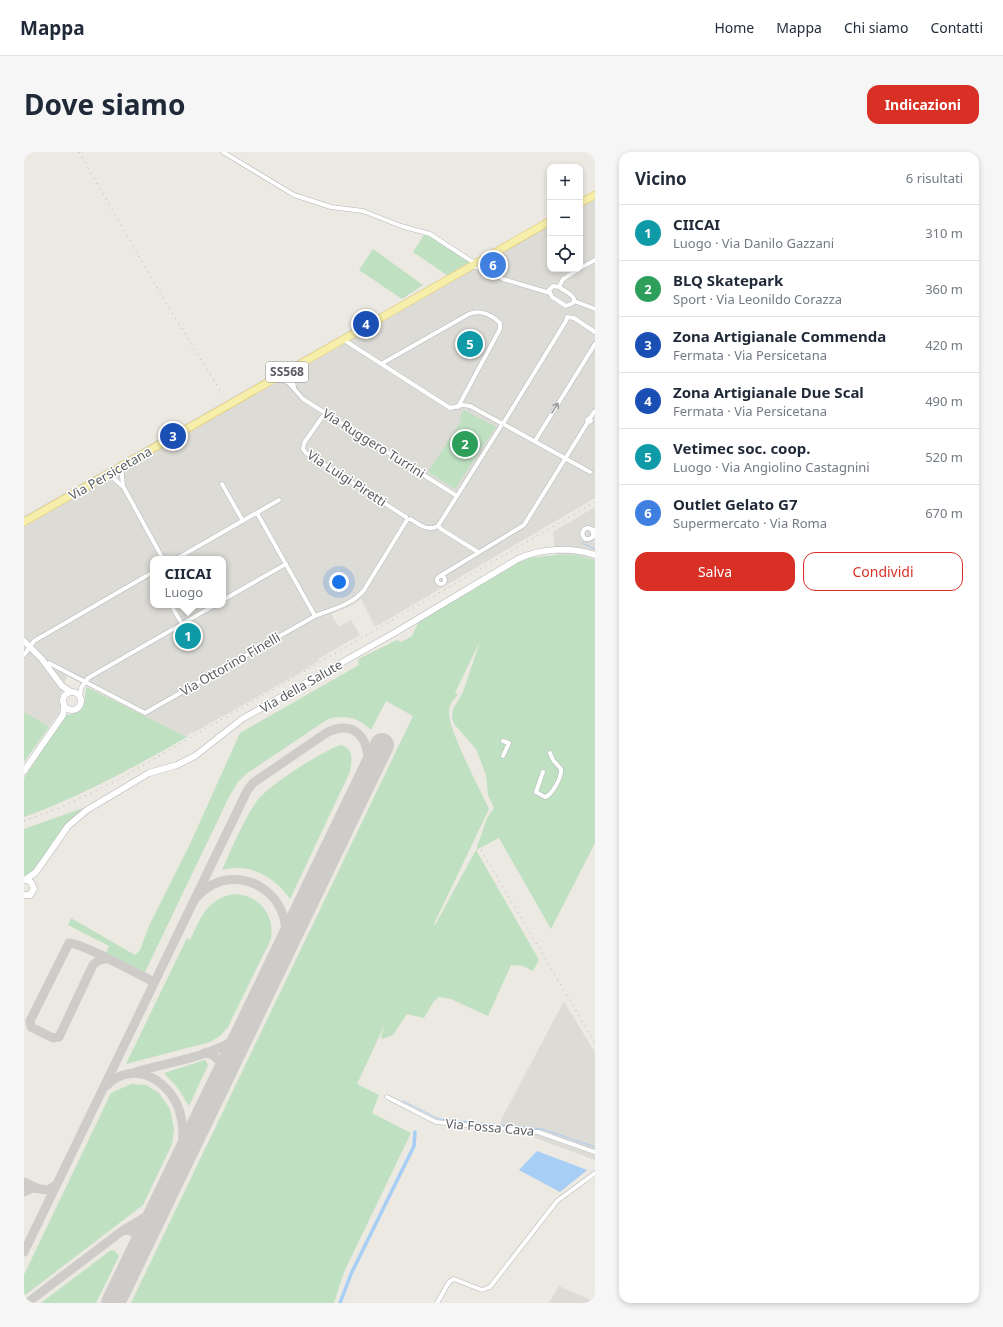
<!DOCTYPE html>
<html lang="it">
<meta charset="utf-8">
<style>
:root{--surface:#fff;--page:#f6f6f7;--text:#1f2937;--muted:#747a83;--line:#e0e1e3;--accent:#d93025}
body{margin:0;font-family:"Noto Sans",sans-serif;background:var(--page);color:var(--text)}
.controls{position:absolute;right:12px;top:12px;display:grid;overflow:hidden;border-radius:8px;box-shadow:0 2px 6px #0003}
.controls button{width:36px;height:36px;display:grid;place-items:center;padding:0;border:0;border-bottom:1px solid var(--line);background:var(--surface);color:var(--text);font:20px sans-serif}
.you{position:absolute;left:315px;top:430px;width:14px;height:14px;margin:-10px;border:3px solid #fff;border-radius:50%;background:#1a73e8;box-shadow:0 0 0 6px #1a73e833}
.badge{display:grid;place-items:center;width:26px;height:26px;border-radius:50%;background:var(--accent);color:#fff;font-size:13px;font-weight:700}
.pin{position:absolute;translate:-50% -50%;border:2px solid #fff;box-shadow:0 1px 4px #0006}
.popup{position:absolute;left:126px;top:404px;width:76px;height:52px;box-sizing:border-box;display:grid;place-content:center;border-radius:8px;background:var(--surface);filter:drop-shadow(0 1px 3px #0005);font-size:13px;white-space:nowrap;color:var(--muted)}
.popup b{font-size:15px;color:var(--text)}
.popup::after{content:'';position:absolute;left:50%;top:100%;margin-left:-8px;border:8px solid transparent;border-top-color:var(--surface)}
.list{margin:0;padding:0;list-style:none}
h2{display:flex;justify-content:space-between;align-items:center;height:52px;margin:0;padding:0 16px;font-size:17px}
h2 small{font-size:13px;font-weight:400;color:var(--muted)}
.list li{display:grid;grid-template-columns:26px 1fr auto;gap:12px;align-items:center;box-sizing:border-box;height:56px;padding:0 16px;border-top:1px solid var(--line)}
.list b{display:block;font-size:15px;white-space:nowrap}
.list p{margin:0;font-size:13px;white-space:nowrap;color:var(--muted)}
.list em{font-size:13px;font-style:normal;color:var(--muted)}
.actions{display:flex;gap:8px;padding:12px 16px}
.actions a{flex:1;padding:9px 0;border:1px solid var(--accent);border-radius:12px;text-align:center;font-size:14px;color:var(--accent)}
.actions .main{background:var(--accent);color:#fff}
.icon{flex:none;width:22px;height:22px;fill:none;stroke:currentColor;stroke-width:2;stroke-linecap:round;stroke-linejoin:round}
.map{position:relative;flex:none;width:571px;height:1151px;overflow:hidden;border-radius:12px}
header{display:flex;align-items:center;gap:24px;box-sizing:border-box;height:56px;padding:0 20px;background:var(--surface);border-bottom:1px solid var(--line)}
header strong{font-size:19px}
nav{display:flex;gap:22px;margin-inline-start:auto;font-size:14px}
.intro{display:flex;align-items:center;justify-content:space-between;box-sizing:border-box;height:96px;padding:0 24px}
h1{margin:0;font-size:28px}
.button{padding:10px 18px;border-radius:12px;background:var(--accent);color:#fff;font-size:14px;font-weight:700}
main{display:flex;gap:24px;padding:0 24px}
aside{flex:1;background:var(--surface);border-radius:12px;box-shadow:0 2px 6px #0003}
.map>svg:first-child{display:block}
.industrial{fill:#dddbd6;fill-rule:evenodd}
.green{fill:#c0e0c2;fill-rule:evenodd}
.water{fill:#a7cef5}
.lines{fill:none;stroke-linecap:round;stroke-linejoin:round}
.stream{stroke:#a7cef5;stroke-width:1}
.canal{stroke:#a7cef5;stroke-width:3.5}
.taxiway{stroke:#ceccc9;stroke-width:9}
.runway{stroke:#ceccc9;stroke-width:24}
.street-casing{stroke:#b4b6ba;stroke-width:5}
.secondary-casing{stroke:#b3b5ba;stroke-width:7}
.primary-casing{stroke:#e1c664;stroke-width:8}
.street{stroke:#fff;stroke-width:4}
.secondary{stroke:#fff;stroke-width:6}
.primary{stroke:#f6eeab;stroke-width:7}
.rail{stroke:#b0b0b1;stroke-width:1;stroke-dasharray:1 5;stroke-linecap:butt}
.oneway{stroke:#9c9da0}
.labels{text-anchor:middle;stroke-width:3;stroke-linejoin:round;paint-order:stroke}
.shield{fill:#fff;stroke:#8c8d90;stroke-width:1}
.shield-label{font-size:12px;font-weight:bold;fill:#5a5c60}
.street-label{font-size:13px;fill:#5a5c60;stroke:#fff}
</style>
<header>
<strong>Mappa</strong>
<nav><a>Home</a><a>Mappa</a><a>Chi siamo</a><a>Contatti</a></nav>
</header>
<div class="intro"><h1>Dove siamo</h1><a class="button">Indicazioni</a></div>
<main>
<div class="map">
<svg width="571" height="1151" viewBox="0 0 571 1151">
<rect width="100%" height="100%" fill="#ebe9e1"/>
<g class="industrial">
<path d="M 571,44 L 571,346 L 351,475 L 337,447 L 329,453 L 307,462 L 315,475 L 327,468 L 336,483 L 294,507 L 295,509 L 277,520 L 169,581 L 166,580 L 163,585 L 43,524 L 35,547 L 37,559 L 25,575 L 0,560 L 0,364 L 446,110 L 469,103 L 526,70 L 526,117 L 556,117 L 556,53 ZM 129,407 L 199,407 L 199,453 L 129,453 Z"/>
<path d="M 571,355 L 571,408 L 552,403 L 532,403 L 529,380 Z"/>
<path d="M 540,849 L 571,901 L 571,1008 L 509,985 L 507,977 L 476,975 L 477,968 Z"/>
<path d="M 535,1134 L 571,1150 L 571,1151 L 525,1151 Z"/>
</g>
<g class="green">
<path d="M 400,83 L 411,86 L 446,110 L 423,123 L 389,100 Z"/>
<path d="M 349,97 L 399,133 L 378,147 L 335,118 Z"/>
<path d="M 440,258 L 472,275 L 431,337 L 404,320 L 438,268 L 435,266 Z"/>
<path d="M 532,403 L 552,403 L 571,408 L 571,691 L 527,777 L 475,686 L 452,698 L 515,808 L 509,819 L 499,814 L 487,813 L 464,864 L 427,847 L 415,845 L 410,849 L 400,866 L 383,862 L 369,883 L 358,887 L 357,884 L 362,870 L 333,932 L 355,943 L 348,961 L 387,981 L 320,1120 L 310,1151 L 107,1151 L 389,564 L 362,549 L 347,578 C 335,566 321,562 304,567 L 222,622 L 214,630 L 205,645 L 121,820 L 82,801 L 85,794 L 44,773 L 47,766 L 111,803 L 116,798 L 125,774 L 166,692 L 216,581 L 335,513 L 334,507 L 373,488 L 377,490 L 388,484 L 395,469 L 491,412 L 504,406 ZM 456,489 L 439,540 L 429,557 L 428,565 L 430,572 L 452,597 L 462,623 L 464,643 L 470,656 L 463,666 L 452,698 L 411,773 L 410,772 L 465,657 C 456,637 423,576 425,558 C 426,551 429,548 434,543 L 431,541 Z"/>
<path d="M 63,535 L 163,585 C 110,615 58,644 0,665 L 0,626 L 40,566 L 43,562 L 45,563 C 48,561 51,561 54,560 C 64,555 59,543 63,535 Z"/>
<path d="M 0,560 L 25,575 L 0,610 Z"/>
<path d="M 317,593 C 330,596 328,609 326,620 L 266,747 C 251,725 225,710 198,718 C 207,698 220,667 233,649 C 243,634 300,598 317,593 Z"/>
<path d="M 59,656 L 38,677 L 7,723 L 0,723 L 0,677 Z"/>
<path d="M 210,742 C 235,743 251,763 247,787 L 204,875 L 196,884 L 186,890 L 102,912 L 163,786 L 166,788 C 177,765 183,747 210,742 Z"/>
<path d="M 181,908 L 184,913 L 165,954 L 153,935 L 140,921 Z"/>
<path d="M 107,932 L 122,933 L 135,941 L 146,957 L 150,977 L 148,992 L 119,1053 L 0,1144 L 0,1123 L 87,941 Z"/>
<path d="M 87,1098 L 91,1099 L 95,1104 L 72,1151 L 17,1151 Z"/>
</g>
<path class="water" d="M 513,999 L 563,1018 L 536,1040 L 495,1018 Z"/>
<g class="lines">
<g class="stream">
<path d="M 558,391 L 571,397"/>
<path d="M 379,949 L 415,967 L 486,974"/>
<path d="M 490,974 L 518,977 L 571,995"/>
</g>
<path class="canal" d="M 316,1151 L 327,1122 L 390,994 L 391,980"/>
<g class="taxiway">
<path d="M 173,745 C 213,701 280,747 257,801"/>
<path d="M 83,807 L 75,808 L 69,813 L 35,885 L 29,886 L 7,875 L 6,869 L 45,791 C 55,790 116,823 130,830"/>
<path d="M 180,901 C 193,902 201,913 197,926"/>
<path d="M 111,920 C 141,911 197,903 219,881"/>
<path d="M 82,934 C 110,905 150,930 157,965 C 161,981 158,998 155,1014"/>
<path d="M 0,1030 L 13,1036"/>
<path d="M 0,1040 L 9,1036 L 24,1038 L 32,1033"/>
<path d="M 99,1079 C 111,1076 120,1086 115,1097"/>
<path d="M 0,1100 L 223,639 L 229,631 L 302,581 C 337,563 350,598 342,626"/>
<path d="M 3,1151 L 98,1079 L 134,1057"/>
</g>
<path class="runway" d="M 89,1151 L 358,593"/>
<g class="street-casing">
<g id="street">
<path d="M 199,0 L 270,43 L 307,55 L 339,59 L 377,74 L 406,82 L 452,112"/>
<path d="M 449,115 L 457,116 L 479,127 L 526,141"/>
<path d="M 556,116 L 571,108"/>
<path d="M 529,134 L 535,135 C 540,139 547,141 550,147 L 549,151 L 542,154 L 528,145 L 525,138 Z"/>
<path d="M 535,135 L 539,127 L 555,117"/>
<path d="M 550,149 L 571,157"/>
<path d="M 320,188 L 426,256 L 439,253 L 446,254 L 477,271"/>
<path d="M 357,212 L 445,162 C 456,157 468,163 476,171 L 476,177 L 434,255"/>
<path d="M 270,217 L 268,224 L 270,235"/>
<path d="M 252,227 L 264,230 L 279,247 L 433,344"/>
<path d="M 301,261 L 280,291 L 279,297 L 282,301 L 382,365"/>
<path d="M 566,266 L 567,269 L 564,270 L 563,268 Z"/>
<path d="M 566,266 L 571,259"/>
<path d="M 480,270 L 542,169 L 543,165 L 550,166 L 571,180"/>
<path d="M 481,273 L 566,320"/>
<path d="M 511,289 L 571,192"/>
<path d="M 97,314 L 99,334 L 139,407"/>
<path d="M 84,321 L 98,334"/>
<path d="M 198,332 L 219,369"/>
<path d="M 233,361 L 291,464"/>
<path d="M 386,367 C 396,372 403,380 414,374 L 477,274"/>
<path d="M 414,374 L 417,377 L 454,400"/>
<path d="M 567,377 L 569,380 L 569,385 L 565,387 L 561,387 L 558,382 L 560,377 L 564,376 L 571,378"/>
<path d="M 152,407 L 255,348"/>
<circle cx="417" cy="428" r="4"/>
<path d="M 416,424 L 500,373 L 564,270"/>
<path d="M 199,448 L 262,412"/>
<path d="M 147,453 L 158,472"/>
<path d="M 0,503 L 10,489 L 129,420"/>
<path d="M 25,511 L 121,561 L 291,464 C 308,457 328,453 340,438 L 383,368"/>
<path d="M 56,544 L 57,536 L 64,526 L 191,453"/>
<path d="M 479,604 L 485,591 L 479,589"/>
<path d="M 519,620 L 512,640 L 521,645 C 528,643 538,625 537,617 L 529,608 L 526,601"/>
<path d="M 363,945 L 412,970 L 514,980 L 571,1000"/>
<path d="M 413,1151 L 425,1130 L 430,1127 L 458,1138 L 466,1135 L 533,1049 L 571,1021"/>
</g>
</g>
<g class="secondary-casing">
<g id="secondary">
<path d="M 0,489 L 17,506 L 38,534 L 47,540"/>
<circle cx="48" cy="549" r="9"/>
<path d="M 0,619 L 39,563 L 40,553"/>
<path d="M 1,728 L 12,720 L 44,674 L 63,658 L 125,621 L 153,613 L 171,604 L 218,567 L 372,480 L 494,407 C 517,396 547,395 571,403"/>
<path d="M 0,743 L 6,743 L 10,737 L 7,730 L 2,728"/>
</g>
</g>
<g class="primary-casing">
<g id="primary">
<path d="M 556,51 L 571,43"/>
<path d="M 0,370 C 174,269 351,170 526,69"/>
</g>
</g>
<use href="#street" class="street"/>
<use href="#secondary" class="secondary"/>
<use href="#primary" class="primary"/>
<g class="rail">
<path d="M 55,0 L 139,146 L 199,243"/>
<path d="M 0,669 L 38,655 L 92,629 L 571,350"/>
<path d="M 457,698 L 571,891"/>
</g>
</g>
<defs><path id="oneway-shaft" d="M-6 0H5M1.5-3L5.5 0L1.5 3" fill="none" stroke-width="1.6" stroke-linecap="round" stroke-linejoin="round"/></defs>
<use class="oneway" href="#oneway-shaft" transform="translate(531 256) rotate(-58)"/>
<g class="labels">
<rect class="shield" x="242" y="210" width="42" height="20" rx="3"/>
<g class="shield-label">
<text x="263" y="224">SS568</text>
</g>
<g class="street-label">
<text transform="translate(350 291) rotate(32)" y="5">Via Ruggero Turrini</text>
<text transform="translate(86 321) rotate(-30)" y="5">Via Persicetana</text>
<text transform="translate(323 326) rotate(33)" y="5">Via Luigi Piretti</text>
<text transform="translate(206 512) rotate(-30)" y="5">Via Ottorino Finelli</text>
<text transform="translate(277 534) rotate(-30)" y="5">Via della Salute</text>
<text transform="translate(466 975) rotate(5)" y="5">Via Fossa Cava</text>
</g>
</g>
</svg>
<div class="controls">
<button>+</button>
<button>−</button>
<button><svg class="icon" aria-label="locate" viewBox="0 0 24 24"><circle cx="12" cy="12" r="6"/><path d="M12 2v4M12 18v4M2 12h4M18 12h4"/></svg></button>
</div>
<div class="you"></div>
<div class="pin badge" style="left:164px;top:484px;background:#0f9aa8">1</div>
<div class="popup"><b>CIICAI</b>Luogo</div>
<div class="pin badge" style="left:441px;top:292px;background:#2e9e5b">2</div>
<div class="pin badge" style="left:149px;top:284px;background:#1a4fb4">3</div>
<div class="pin badge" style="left:342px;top:172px;background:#1a4fb4">4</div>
<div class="pin badge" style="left:446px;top:192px;background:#0f9aa8">5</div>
<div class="pin badge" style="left:469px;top:113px;background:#3f7fe0">6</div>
</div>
<aside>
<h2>Vicino<small>6 risultati</small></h2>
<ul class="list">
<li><span class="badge" style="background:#0f9aa8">1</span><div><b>CIICAI</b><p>Luogo · Via Danilo Gazzani</p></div><em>310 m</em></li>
<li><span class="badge" style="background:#2e9e5b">2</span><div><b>BLQ Skatepark</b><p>Sport · Via Leonildo Corazza</p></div><em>360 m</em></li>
<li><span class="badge" style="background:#1a4fb4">3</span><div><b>Zona Artigianale Commenda</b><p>Fermata · Via Persicetana</p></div><em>420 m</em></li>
<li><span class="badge" style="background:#1a4fb4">4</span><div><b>Zona Artigianale Due Scal</b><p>Fermata · Via Persicetana</p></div><em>490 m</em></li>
<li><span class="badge" style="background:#0f9aa8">5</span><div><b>Vetimec soc. coop.</b><p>Luogo · Via Angiolino Castagnini</p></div><em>520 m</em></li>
<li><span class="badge" style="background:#3f7fe0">6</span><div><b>Outlet Gelato G7</b><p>Supermercato · Via Roma</p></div><em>670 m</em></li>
</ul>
<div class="actions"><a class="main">Salva</a><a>Condividi</a></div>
</aside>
</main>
